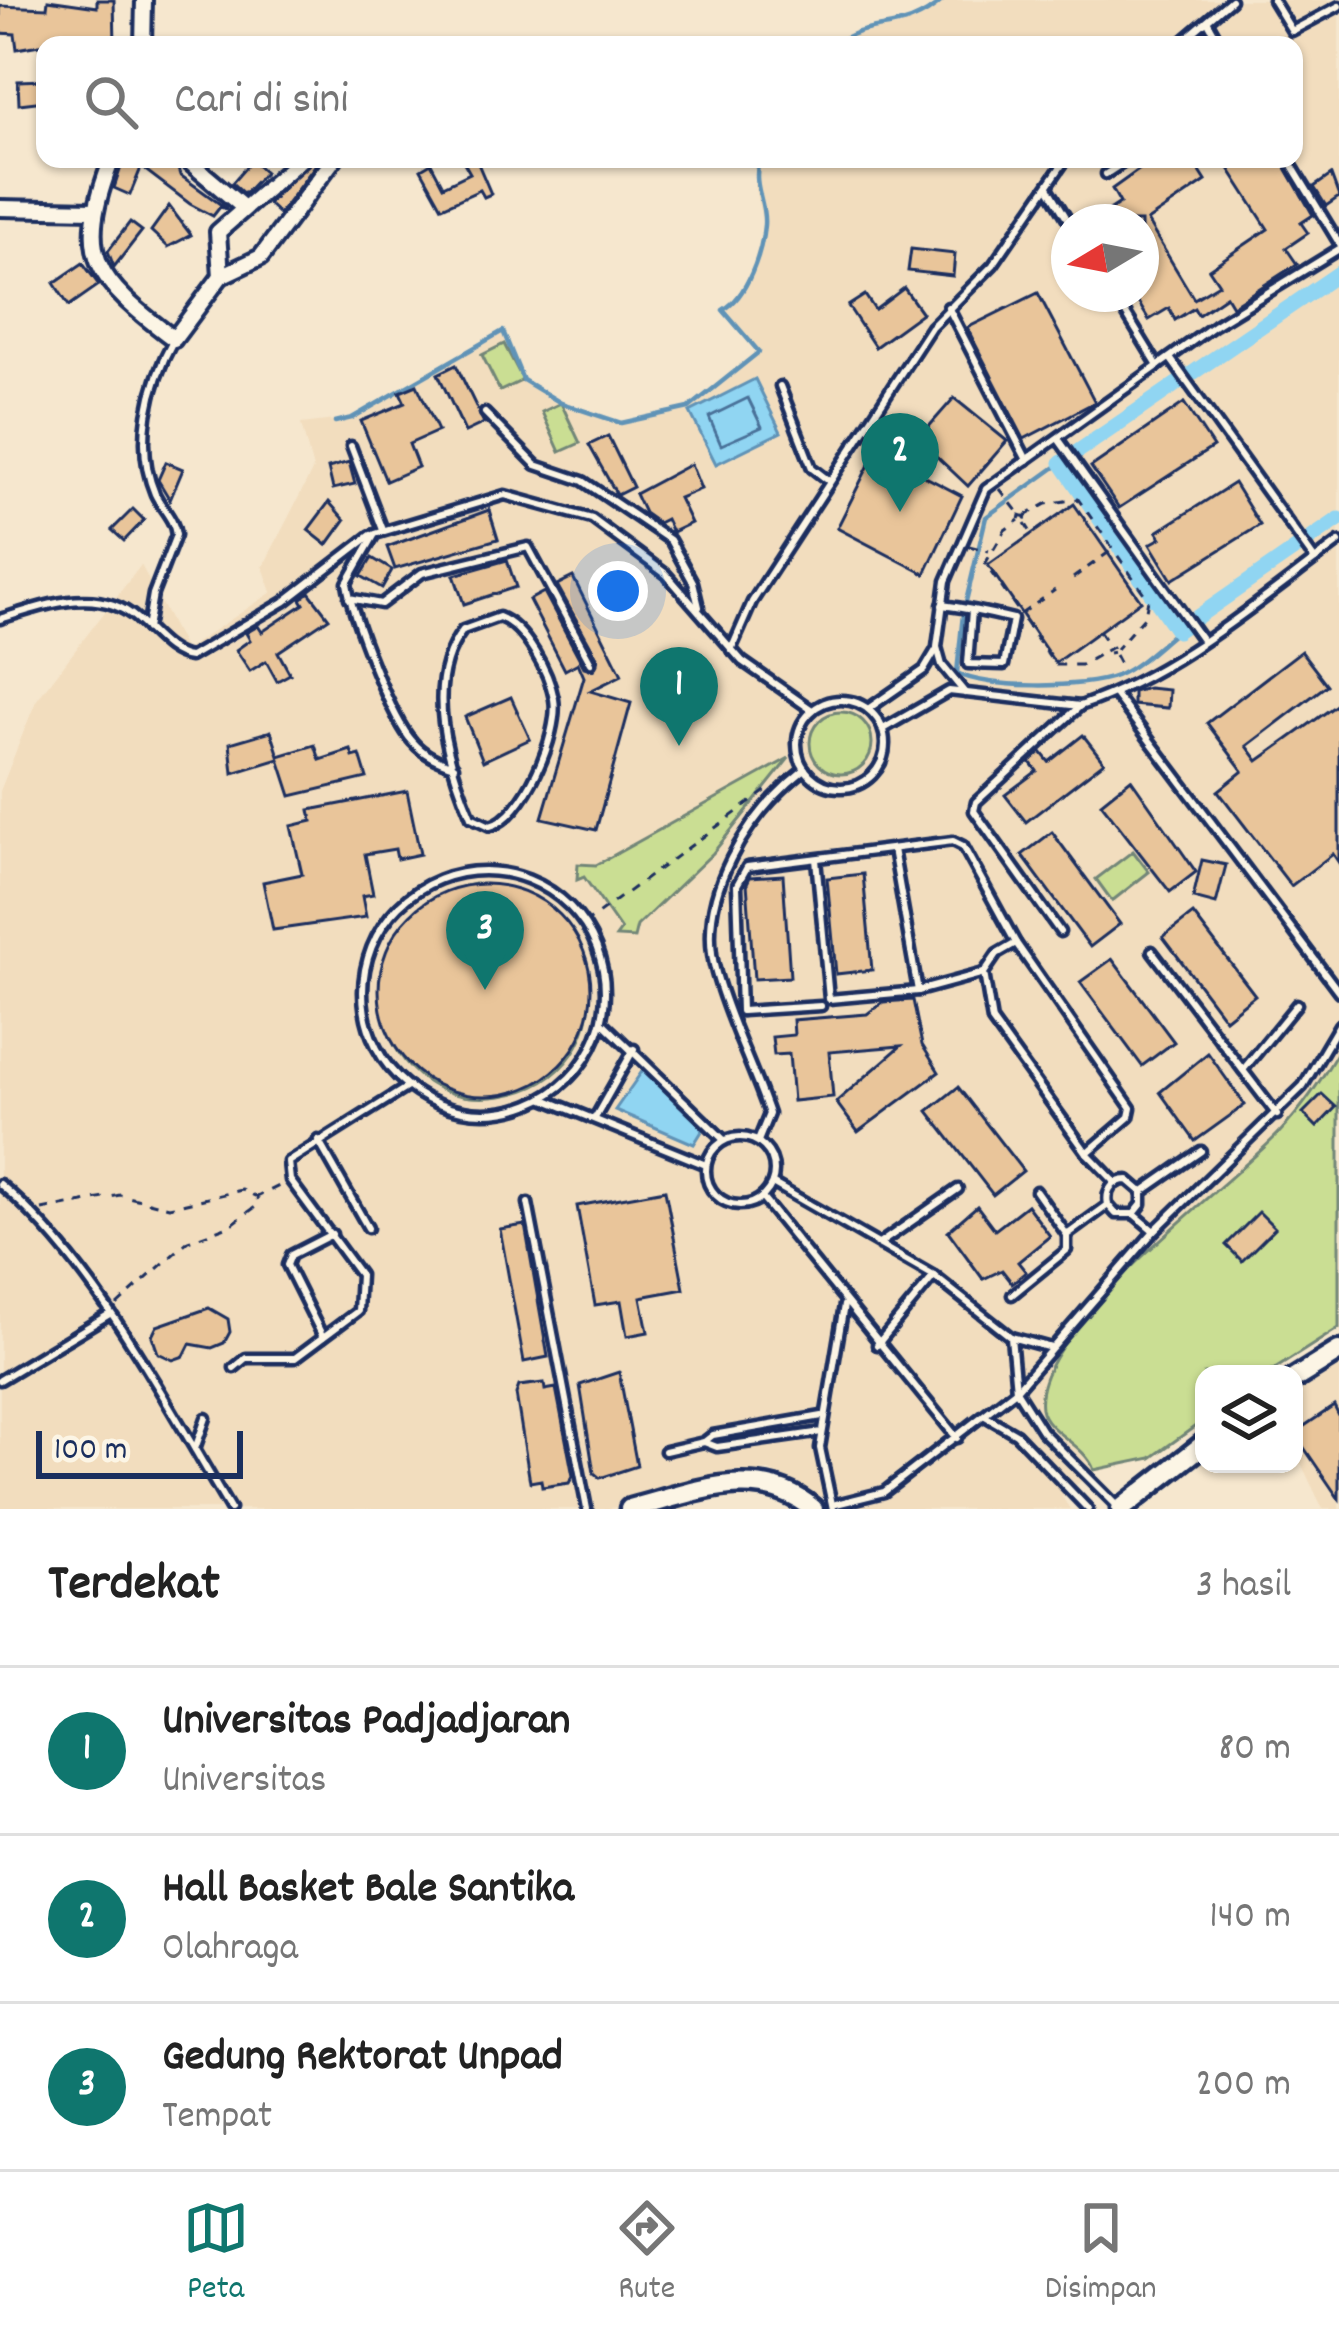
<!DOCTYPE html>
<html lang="id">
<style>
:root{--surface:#fff;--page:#f2f2f2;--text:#222;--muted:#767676;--line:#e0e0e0;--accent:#0f766e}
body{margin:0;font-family:Dekko,sans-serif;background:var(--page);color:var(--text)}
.controls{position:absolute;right:36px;bottom:36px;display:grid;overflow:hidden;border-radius:24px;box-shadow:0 3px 9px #0004}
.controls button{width:108px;height:108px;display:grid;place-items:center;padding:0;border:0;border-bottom:3px solid var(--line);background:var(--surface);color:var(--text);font:60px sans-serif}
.compass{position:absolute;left:1051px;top:204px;width:108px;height:108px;border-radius:50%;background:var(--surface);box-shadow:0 3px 9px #0004;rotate:260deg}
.scale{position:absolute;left:36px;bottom:30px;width:207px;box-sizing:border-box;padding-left:12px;border:6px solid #1b2f5e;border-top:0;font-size:33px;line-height:42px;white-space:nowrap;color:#1b2f5e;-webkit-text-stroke:9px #fcf5e5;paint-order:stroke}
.you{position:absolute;left:618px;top:591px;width:42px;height:42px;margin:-30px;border:9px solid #fff;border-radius:50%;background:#1a73e8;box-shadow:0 0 0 18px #1a73e833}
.badge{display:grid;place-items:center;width:78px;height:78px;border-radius:50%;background:var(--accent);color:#fff;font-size:39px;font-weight:700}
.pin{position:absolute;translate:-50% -99px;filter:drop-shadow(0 3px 6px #0008)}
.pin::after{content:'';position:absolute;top:63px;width:42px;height:36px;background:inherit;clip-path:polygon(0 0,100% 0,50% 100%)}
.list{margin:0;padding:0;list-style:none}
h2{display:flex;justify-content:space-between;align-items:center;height:156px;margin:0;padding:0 48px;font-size:51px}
h2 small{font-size:39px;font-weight:400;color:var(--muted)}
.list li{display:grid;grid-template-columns:78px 1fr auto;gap:36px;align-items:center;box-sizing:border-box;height:168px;padding:0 48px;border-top:3px solid var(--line)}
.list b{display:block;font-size:45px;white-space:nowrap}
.list p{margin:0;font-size:39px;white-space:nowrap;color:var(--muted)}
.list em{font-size:39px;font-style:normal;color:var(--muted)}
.icon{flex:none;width:66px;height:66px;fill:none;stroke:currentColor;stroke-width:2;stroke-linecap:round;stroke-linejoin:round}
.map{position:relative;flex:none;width:1339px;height:1509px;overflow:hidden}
.search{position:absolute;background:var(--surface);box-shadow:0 3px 9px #0004;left:36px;right:36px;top:36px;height:132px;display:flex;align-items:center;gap:30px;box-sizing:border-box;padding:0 42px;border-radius:24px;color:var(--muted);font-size:45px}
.sheet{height:660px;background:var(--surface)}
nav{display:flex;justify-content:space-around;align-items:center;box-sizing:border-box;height:168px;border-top:3px solid var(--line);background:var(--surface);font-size:33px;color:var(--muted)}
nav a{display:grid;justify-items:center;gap:6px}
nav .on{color:var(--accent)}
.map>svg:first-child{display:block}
.built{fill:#f2ddbe;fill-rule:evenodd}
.green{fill:#cade93;stroke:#728678;stroke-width:3;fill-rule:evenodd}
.water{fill:#90d5f2;stroke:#6193b7;stroke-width:3}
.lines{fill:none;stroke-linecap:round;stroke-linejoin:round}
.shore{stroke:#4a7199;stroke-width:3}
.stream{stroke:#6193b7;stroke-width:4.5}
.canal{stroke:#90d5f2;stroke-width:15}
.building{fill:#e9c59a;stroke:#1b2f5e;stroke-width:3}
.service-casing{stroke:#1b2f5e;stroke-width:15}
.minor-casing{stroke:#1b2f5e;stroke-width:22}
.secondary-casing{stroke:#1b2f5e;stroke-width:27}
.path{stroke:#1b2f5e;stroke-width:3;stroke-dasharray:9 9;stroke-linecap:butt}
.service{stroke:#fcf5e5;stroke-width:6}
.minor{stroke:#fcf5e5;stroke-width:14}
.secondary{stroke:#fcf5e5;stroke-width:18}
</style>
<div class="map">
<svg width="1339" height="1509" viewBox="0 0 1339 1509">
<rect width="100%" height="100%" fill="#f6e7ce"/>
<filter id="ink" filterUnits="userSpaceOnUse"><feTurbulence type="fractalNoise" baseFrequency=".00833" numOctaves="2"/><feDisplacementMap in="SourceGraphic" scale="24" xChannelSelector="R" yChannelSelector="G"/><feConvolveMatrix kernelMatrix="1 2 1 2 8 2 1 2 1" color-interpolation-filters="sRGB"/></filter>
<g filter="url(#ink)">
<g class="built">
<path d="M 943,0 L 1339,0 L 1339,1328 L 1267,1374 L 1204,1374 L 1204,1420 L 1151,1458 L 1094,1470 L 1062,1497 L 1070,1509 L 845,1509 L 769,1471 L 687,1479 L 668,1493 L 609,1509 L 0,1509 L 0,791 L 36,701 L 141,565 L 185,650 L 272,592 L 263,567 L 313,469 L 301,424 L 352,418 L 503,331 L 523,379 L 561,403 L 621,423 L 689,408 L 758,352 L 723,310 L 746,285 L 764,228 L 754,185 L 759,159 L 1294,159 L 1294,45 L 835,45 L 862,29 L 899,27 ZM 1069,222 L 1141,222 L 1141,294 L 1069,294 Z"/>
<path d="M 1339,1360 L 1339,1509 L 1323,1509 L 1294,1449 L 1294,1393 Z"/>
</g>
<g class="green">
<path d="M 504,344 L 523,380 L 500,391 L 482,355 Z"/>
<path d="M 561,403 L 580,443 L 560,452 L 542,412 Z"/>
<circle cx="841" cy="743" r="31"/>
<path d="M 789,758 L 713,853 L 637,926 L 634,938 L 616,937 L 621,930 L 584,877 L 577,880 L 578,864 L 596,865 Z"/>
<path d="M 1133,851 L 1149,872 L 1112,901 L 1096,879 Z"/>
<path d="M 474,884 C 613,882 633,1076 501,1096 C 364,1116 330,912 474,884 ZM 478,913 L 482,927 L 506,926 L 538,952 L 518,964 C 488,934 449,950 443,991 L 408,995 C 406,952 435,919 478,913 ZM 542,958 L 547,967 L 556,964 L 557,1010 L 547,1008 L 536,1029 L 517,1014 L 525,997 L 522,971 ZM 445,1000 L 468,1026 L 492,1029 L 512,1020 L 531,1036 L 509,1044 L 506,1063 C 470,1070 442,1059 420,1030 L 430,1023 L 428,1014 L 412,1013 L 410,1005 Z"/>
<path d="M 1339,1050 L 1339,1328 L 1267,1374 L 1204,1374 L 1204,1420 L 1151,1458 L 1094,1470 C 1085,1444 1045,1432 1041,1408 C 1030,1331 1228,1187 1279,1133 C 1303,1108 1321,1080 1339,1050 Z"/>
</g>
<g class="water">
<path d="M 755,379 L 781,432 L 716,464 L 690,412 Z"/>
<path d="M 643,1070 L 704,1128 L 694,1144 L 615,1110 Z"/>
</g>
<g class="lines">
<path class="shore" d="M 748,398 L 762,427 L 721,445 L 709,417 Z"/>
<g class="stream">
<path d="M 835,45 C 869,17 901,38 943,0"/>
<path d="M 335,422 L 352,418 L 503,331 L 523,380 L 561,403 L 621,423 L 689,408 L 759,352 L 723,310 C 747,297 762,252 764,225 C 766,201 752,188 759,159"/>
<path d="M 1061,463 L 986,517 L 963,614 L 957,673 C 986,689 1084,689 1116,676 C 1138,667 1158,646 1177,631"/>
</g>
<path class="canal" d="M 1339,273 L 1061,463 L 1177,631 L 1339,519"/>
</g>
<g class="building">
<path d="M 48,0 L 97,7 L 97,0 L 114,0 L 115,45 L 45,44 L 17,49 L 15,34 L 0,33 L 0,6 L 47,8 Z"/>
<path d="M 45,80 L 45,101 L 19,104 L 18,81 Z"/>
<path d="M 145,159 L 175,159 L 180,175 L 227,209 L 220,207 L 213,216 L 190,204 L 140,166 Z"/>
<path d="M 312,159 L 320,159 L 279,214 L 268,204 Z"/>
<path d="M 462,159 L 476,159 L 491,194 L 484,197 L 480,190 L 442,207 L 421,169 L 431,163 L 443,186 L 470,173 Z"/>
<path d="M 1154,159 L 1215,159 L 1199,170 L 1206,181 L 1147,221 L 1194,299 L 1219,284 L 1209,269 L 1268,229 L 1223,159 L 1281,159 L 1313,215 L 1301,223 L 1308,233 L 1286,248 L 1297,264 L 1232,306 L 1226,296 L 1198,315 L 1194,308 L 1175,320 L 1169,308 L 1149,320 L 1133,294 L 1141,294 L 1141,222 L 1111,222 L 1105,213 L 1120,203 L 1112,189 Z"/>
<path d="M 252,160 L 265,172 L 244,194 L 232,183 Z"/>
<path d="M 123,161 L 141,168 L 130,195 L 114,188 Z"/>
<path d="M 1331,175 L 1339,197 L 1326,206 L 1314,187 Z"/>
<path d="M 169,206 L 191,235 L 168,247 L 151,231 Z"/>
<path d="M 130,222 L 142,231 L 114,267 L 108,251 Z"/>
<path d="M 911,249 L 955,254 L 953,276 L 908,271 Z"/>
<path d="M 83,263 L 99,285 L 69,306 L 54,283 Z"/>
<path d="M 904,288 L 922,313 L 875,347 L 848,306 L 865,295 L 875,310 Z"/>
<path d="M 1038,293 L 1095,402 L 1024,439 L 967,328 Z"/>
<path d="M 456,365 L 484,423 L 465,432 L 438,374 Z"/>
<path d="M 417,385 L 438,431 L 409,444 L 418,467 L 386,481 L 361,421 L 405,403 L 400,392 Z"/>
<path d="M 954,398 L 1007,441 L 968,486 L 918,439 Z"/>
<path d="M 1184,403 L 1213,447 L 1119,508 L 1091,467 Z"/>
<path d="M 608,436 L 633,487 L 617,495 L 589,445 Z"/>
<path d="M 876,451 L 962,496 L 925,574 L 837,528 Z"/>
<path d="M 166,462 L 183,469 L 170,500 L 158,480 Z"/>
<path d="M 349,462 L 355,484 L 333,489 L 328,468 Z"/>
<path d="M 691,464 L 701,489 L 679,498 L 691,523 L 672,532 L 666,519 L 658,523 L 644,513 L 635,494 Z"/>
<path d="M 1234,483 L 1260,525 L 1172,580 L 1150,544 L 1161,538 L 1157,532 Z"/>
<path d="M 329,502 L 345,520 L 327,545 L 308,530 Z"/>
<path d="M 1074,504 L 1141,601 L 1055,663 L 988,565 Z"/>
<path d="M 133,509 L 144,520 L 124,541 L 112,530 Z"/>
<path d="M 489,510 L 498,539 L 395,569 L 387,547 Z"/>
<path d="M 372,558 L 392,570 L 382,588 L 361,576 Z"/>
<path d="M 507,560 L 516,587 L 464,604 L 454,575 Z"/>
<path d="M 573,577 L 622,675 L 590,691 L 631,703 L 596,830 L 542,818 L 584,677 L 578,663 L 565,670 L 529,600 L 544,592 L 584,667 L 593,670 L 598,659 L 557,585 Z"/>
<path d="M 309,592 L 329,618 L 278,652 L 290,674 L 277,681 L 266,661 L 250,671 L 236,650 L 250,640 L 246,633 L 258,626 L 262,632 L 304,604 L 301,599 Z"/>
<path d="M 1301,651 L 1327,685 L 1247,746 L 1258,761 L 1339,703 L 1339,863 L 1333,854 L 1291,886 L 1218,791 L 1243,771 L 1207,723 Z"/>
<path d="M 1148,688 L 1169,690 L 1168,708 L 1133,705 L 1133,692 Z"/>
<path d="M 511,697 L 530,739 L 483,761 L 465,717 Z"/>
<path d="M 271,731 L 279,756 L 315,745 L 320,760 L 351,750 L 353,757 L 360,755 L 367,778 L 291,796 L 279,759 L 233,773 L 230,743 Z"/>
<path d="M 1083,735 L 1104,762 L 1026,822 L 1005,795 L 1037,771 L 1030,762 L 1041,752 L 1049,762 Z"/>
<path d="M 1131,779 L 1196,872 L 1170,892 L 1101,803 Z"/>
<path d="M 407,791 L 420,854 L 397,859 L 395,849 L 365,854 L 373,894 L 362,896 L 366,917 L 273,930 L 263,882 L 302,874 L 291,826 L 312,821 L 310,810 Z"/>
<path d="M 1052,832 L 1120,924 L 1090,947 L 1022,855 Z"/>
<path d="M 1202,860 L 1226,865 L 1216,904 L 1193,898 Z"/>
<path d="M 863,874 L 872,970 L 836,974 L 827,878 Z"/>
<path d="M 783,875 L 790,977 L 754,979 L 747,883 L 750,877 Z"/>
<circle cx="485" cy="990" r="106"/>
<path d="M 1193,914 L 1255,995 L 1225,1019 L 1163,937 Z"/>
<path d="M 1112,959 L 1174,1042 L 1142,1066 L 1080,982 Z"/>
<path d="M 913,1000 L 922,1045 L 939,1072 L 858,1132 L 836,1102 L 901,1046 L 829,1052 L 833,1097 L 793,1101 L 789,1054 L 774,1055 L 772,1037 L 794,1035 L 793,1020 L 867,1014 L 883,1002 Z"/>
<path d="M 1208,1053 L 1245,1105 L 1195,1141 L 1160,1092 Z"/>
<path d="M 958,1087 L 1023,1171 L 993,1195 L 928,1111 Z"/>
<path d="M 1322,1094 L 1336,1107 L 1317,1127 L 1303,1113 Z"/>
<path d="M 665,1190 L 684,1289 L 641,1297 L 648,1332 L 627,1336 L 621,1301 L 595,1305 L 577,1206 Z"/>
<path d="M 1027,1205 L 1050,1236 L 1018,1262 L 1026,1272 L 1012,1283 L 1002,1270 L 983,1279 L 948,1231 L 977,1206 L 995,1230 Z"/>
<path d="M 1259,1212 L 1275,1228 L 1242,1261 L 1226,1245 Z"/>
<path d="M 525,1225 L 548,1357 L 524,1362 L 500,1229 Z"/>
<path d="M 209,1308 L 228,1319 L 230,1332 L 224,1343 L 212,1348 L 190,1344 L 184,1356 L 173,1360 L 158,1353 L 152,1336 L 157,1326 Z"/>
<path d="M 619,1372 L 637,1466 L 600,1478 L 594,1473 L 580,1385 Z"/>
<path d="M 544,1383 L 545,1390 L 556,1388 L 573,1476 L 569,1483 L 542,1487 L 541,1480 L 530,1482 L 516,1394 L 519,1386 Z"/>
<path d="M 1334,1406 L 1339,1416 L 1339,1499 L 1294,1433 Z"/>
</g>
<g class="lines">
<g class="service-casing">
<g id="service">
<path d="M 1273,0 L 1292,31 L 1339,6"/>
<path d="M 1208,22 L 1221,45"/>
<path d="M 1178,45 L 1231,0"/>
<path d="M 1288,159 L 1339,243"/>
<path d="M 1106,174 L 1129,159"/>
<path d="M 1048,187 L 1069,222"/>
<path d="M 1114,294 L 1158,366"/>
<path d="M 948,307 L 1027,460"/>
<path d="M 1170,358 L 1315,560"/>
<path d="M 780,386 L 812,468 L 829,481"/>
<path d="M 485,413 L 536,465 L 583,481 L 670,540 L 693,582 L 699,607"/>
<path d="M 1059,440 L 1202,640"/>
<path d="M 351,446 L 383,530"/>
<path d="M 349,598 L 381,604 L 422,573 L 528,547 L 591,663"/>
<path d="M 942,605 C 966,608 989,613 1013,619 L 1004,665 L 968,664 L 972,610"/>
<path d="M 499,617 C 526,627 549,673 554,699 C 560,733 524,818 490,826 L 471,817 C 448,762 422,683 463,630 Z"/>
<path d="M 0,619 C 42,606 99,584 137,619 C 153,633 169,655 190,657 L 284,602 L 371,535"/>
<path d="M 147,629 L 153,594 L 176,535 C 174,518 162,509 155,494 C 134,444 149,384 174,339"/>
<path d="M 731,650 L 752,602 L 931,327 L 993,265 L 1066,159"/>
<path d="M 965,693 L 942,665 L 937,647 L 946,581 L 986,489 L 1215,325 L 1339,249"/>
<path d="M 1114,693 L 1339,992"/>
<circle cx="841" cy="744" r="44"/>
<path d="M 868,709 L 924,670 L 936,650"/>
<path d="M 883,729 L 949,691 L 1080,706 C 1175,674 1259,601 1339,542"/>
<path d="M 454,766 C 439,761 424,755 413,742 C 392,720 352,616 347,583 L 375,534 L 505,495 L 592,519 L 666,574 L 742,661 L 812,710"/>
<path d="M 893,849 L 918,991 L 984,973"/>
<path d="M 816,859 L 829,999 L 918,991"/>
<circle cx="484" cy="992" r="121"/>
<path d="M 1060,932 L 974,811 L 976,802 L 1080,706"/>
<path d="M 1016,943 L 997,954 L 984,973 L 992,1021 L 1087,1153"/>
<path d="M 1152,951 L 1277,1115"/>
<path d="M 741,1011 L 737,885 L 747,867 L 953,841 L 963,846 L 1016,943 L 1131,1108 L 1129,1117 L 1087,1153 L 1116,1183"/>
<path d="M 742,1011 L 821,1006"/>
<path d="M 602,1022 L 724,1140"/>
<path d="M 1243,1070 L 1297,1004"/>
<path d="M 544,1099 L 706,1165"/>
<path d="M 595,1118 L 634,1049"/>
<circle cx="740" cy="1171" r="34"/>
<path d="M 318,1140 L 368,1228"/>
<path d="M 758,1141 L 769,1114 C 753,1067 729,1021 716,973 C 694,895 748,814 805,769"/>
<path d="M 772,1183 L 934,1276 L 1011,1337 L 1051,1348"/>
<path d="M 0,1184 C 95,1263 166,1403 230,1509"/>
<path d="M 1036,1191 L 1067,1235"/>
<path d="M 762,1198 L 957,1438"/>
<path d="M 528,1203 L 587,1509"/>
<path d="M 1108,1205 L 1116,1214 L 1134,1214 L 1142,1204 L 1142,1192 L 1201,1151"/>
<path d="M 1134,1214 L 1154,1231"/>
<path d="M 879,1244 L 958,1189"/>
<path d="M 1012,1295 L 1067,1250 L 1067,1235 L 1108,1205 C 1105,1190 1113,1180 1128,1180 L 1142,1192"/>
<path d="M 323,1337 L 287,1265 L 291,1255 L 332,1234"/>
<path d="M 1011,1337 L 1016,1390 L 1042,1431 L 1116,1505"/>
<path d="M 877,1345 L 934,1276"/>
<path d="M 234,1368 L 246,1358 L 295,1358 L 358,1311 L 360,1275 L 290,1180 L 288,1162 L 409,1086"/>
<path d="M 0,1380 L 108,1315"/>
<path d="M 985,1416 L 1016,1434 L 1088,1509"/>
<path d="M 704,1442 L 717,1447 L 822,1432"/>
<path d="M 195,1449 L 206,1418"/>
<path d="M 665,1451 L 704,1442 L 713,1435 L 822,1416"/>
<path d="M 836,1504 L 884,1492 L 1016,1390 L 1154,1231 L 1303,1086 L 1339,1025"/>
<path d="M 833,1509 L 820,1448 L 844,1305"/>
</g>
</g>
<g class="minor-casing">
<g id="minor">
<path d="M 143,45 L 144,0"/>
<path d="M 112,159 C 74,257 95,279 174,339 L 221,276 L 261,257 L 334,159"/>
<path d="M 186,159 L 244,208"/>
<path d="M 0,208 L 93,210"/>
<path d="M 221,276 L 218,232 L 301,159"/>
</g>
</g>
<g class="secondary-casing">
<g id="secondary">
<path d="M 1294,1379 L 1339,1351"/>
<path d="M 630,1509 C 693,1493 759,1463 813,1509"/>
<path d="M 1121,1509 L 1204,1444"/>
</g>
</g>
<g class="path">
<path d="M 1000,489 L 1020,515"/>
<path d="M 1020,515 L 1026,517 L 1024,522 L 1019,520 Z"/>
<path d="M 1025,516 L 1046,504 L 1078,499 L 1148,599 L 1145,616 L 1116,649"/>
<path d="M 1025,523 L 1032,534"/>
<path d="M 969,546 L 989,551"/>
<path d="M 1073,578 L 1112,550"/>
<path d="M 1017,609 L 985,564 L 1005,530 L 1019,520"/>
<path d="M 1021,614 L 1055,590"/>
<path d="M 1024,621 L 1055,665 L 1081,665 L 1114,646 L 1115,652 L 1109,653"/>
<path d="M 1099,631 L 1108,645"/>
<path d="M 1115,655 L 1122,668"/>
<path d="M 584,924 L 767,790"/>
<path d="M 42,1210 L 120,1195 L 169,1207 L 242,1190 L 257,1197"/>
<path d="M 117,1305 L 188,1241 L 231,1225 L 258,1205 L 257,1197 L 283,1184"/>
</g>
<use href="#service" class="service"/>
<use href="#minor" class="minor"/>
<use href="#secondary" class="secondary"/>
</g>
</g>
</svg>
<div class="controls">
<button><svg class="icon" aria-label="layers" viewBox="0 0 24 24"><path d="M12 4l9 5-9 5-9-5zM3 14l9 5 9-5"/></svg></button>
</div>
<svg class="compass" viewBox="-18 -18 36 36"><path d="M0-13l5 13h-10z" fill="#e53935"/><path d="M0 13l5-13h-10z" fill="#767676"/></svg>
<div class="scale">100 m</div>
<div class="you"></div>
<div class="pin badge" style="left:679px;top:746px">1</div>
<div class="pin badge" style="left:900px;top:512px">2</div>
<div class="pin badge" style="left:485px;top:990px">3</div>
<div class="search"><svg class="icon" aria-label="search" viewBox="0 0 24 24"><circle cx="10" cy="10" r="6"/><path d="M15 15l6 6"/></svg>Cari di sini</div>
</div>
<section class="sheet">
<h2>Terdekat<small>3 hasil</small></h2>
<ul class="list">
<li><span class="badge">1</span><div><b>Universitas Padjadjaran</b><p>Universitas</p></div><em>80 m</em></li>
<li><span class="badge">2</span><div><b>Hall Basket Bale Santika</b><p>Olahraga</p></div><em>140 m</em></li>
<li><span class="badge">3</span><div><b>Gedung Rektorat Unpad</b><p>Tempat</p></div><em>200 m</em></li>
</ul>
</section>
<nav>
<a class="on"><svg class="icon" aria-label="map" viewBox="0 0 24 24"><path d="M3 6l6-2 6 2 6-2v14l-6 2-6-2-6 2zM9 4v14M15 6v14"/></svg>Peta</a>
<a><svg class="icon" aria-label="directions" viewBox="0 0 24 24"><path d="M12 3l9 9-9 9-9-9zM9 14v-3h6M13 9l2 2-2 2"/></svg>Rute</a>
<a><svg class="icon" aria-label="saved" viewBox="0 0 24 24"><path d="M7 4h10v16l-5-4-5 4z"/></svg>Disimpan</a>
</nav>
